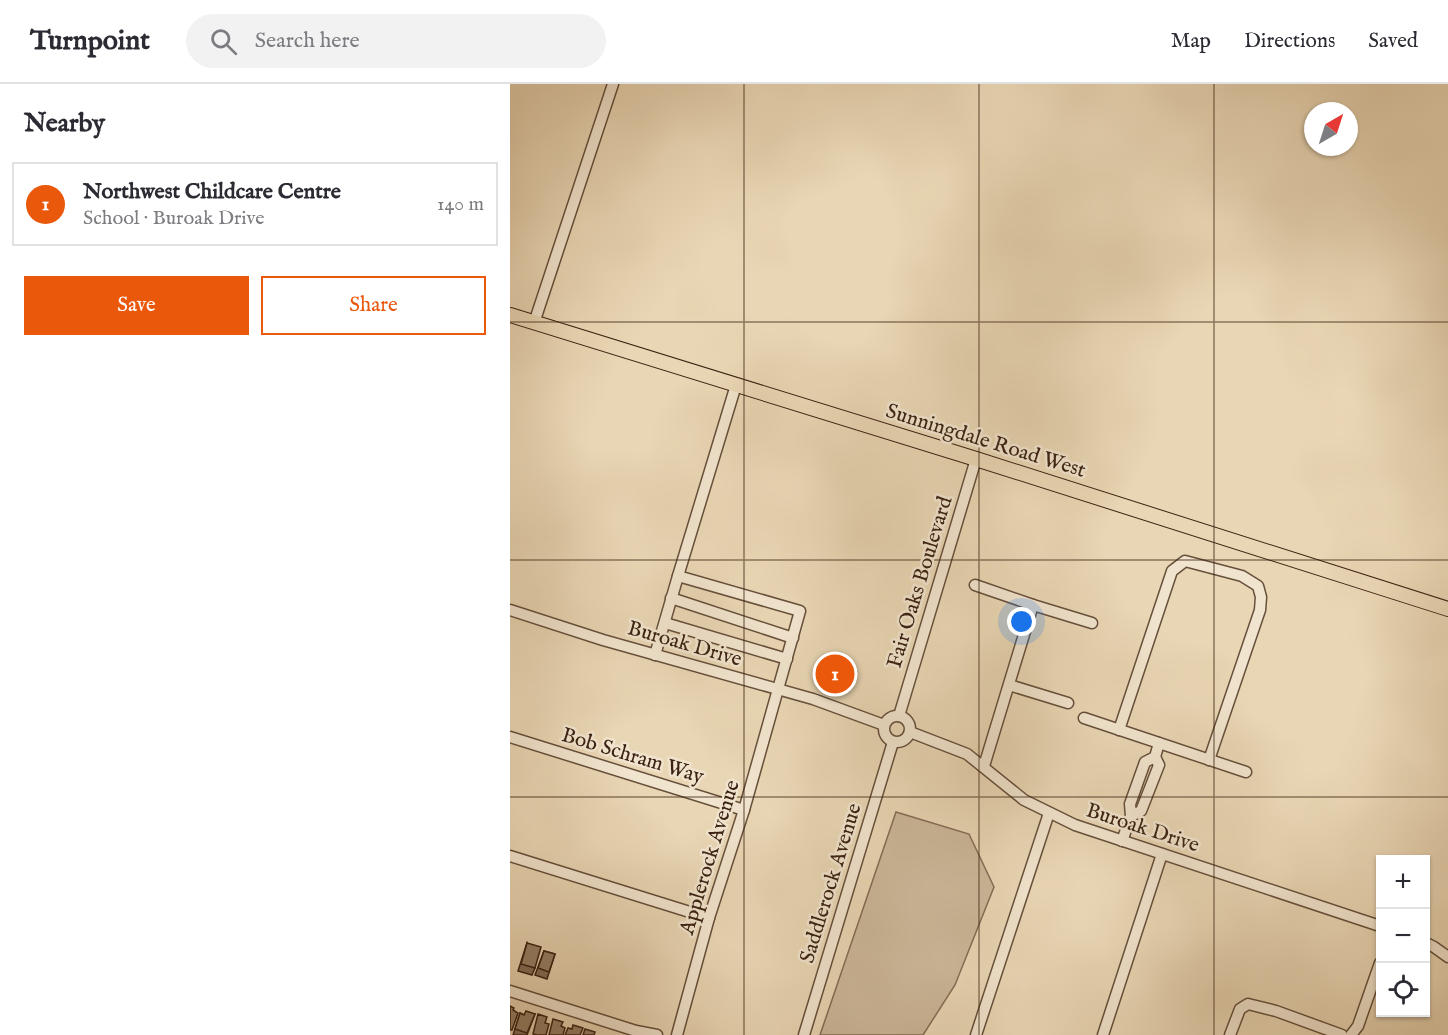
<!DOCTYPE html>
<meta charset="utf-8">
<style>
:root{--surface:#fff;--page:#f2f2f3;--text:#2b2b33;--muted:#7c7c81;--line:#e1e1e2;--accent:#ea580c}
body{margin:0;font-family:"IM FELL English",serif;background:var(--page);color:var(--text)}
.controls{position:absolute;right:18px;bottom:18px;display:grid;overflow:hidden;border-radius:0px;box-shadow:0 2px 4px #0004}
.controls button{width:54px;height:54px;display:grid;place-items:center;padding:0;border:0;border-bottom:2px solid var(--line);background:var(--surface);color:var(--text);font:30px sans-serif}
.compass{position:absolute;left:794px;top:18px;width:54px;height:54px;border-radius:50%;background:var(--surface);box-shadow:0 2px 4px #0004;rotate:39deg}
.you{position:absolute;left:512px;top:538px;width:21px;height:21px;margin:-15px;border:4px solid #fff;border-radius:50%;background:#1a73e8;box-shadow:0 0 0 9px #1a73e833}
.badge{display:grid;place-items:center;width:39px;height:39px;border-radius:50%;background:var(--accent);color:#fff;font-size:20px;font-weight:700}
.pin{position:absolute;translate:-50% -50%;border:3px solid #fff;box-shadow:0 2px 6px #0006}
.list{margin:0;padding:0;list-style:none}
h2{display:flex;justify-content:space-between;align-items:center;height:78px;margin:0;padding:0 24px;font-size:26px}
h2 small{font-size:20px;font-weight:400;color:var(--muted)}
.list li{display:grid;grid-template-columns:39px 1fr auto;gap:18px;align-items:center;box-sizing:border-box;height:84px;margin:0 12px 12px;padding:0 12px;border:2px solid var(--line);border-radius:0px}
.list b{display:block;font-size:22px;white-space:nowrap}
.list p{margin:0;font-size:20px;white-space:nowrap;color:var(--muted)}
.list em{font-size:20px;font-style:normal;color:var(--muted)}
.actions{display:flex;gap:12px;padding:18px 24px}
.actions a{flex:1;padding:14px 0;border:2px solid var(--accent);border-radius:0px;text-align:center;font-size:21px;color:var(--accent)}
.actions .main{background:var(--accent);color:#fff}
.icon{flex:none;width:33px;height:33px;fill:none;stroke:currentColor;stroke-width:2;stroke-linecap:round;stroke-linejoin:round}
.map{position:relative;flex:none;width:938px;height:951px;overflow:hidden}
header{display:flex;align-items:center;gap:36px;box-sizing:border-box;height:84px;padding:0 30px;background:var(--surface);border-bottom:2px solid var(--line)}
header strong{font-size:28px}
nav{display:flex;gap:33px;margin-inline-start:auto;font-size:21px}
.search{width:420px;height:54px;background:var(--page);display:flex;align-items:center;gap:15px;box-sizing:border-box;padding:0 21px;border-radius:33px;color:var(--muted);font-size:22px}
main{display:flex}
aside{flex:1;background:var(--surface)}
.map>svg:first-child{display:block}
.green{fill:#cbb799;stroke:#836c56;stroke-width:1.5}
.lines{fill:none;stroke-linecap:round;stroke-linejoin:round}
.minor-casing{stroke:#664f3b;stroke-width:13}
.major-casing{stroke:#3b2213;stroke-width:16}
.minor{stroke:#f1e4ce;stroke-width:10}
.major{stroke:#e9d6b4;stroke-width:14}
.wall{fill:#806e59;stroke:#3b2213;stroke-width:1.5}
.building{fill:#958067;stroke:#3b2213;stroke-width:1.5}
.grid{fill:none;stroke:#3b2213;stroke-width:1.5;stroke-opacity:0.55}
.labels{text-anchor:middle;stroke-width:5;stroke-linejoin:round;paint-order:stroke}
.street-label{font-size:21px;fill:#3b2213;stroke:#f1e4ce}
</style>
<header>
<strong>Turnpoint</strong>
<div class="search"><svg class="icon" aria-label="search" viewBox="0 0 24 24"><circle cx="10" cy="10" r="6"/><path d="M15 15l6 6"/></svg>Search here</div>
<nav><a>Map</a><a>Directions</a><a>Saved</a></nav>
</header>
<main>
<aside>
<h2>Nearby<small></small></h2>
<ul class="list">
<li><span class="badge">1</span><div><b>Northwest Childcare Centre</b><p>School · Buroak Drive</p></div><em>140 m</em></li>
</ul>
<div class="actions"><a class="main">Save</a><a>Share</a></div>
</aside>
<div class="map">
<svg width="938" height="951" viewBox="0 0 938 951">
<rect width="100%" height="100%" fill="#e9d6b4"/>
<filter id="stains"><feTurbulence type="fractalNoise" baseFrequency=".00333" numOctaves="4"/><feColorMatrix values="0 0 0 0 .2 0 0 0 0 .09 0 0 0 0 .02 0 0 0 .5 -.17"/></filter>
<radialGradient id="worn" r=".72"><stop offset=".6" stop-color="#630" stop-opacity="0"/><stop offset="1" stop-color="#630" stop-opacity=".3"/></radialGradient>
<path class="green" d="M 386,728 L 459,750 L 484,803 L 445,901 L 413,951 L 310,951 Z"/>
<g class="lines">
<g class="minor-casing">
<g id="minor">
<path d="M 24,239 L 103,0"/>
<path d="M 168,492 L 226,301"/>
<path d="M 465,501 L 523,521 L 474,682"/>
<path d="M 161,514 L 283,554"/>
<path d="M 523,521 L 582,539"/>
<path d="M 0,526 L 93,556 L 303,615 L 374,641"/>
<path d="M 155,539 L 277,575"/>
<path d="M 145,571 L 168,492 L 290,527 L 234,726 L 199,834 L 167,951"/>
<path d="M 499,601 L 558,619"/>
<circle cx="387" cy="645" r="13"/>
<path d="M 389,632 L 466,375"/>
<path d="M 574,634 L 736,688"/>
<path d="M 609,646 L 662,487 L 675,477 L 732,492 L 748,502 L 751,513 L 750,526 L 699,676"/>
<path d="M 400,648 L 457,670 L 514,716 L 565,741 L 870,842"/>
<path d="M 0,653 L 234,726"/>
<path d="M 621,732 L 631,727 L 649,681 L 645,673"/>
<path d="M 612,757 L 621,732 L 620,720 L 635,678 L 645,673 L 649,659"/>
<path d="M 0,772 L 199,834"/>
<path d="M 916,859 L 924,863 L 938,873"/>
<path d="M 0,907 L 126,947 L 147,951"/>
<path d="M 294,951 L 383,658"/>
<path d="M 466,951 L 539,729"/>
<path d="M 593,951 L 652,770"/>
<path d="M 720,951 L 730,925 L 738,920 L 766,927 L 832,951"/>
<path d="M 841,951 L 848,942 L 870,879"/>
</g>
</g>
<g class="major-casing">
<path id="major" d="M 0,231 L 466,375 L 938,525"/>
</g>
<use href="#minor" class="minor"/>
<use href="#major" class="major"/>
</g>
<g class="wall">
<path d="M 17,859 L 25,884 L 22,891 L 8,887 Z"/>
<path d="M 34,867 L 45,870 L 37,895 L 25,891 Z"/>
<path d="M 10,929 L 14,931 L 25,930 L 17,951 L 3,951 Z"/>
</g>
<g class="building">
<path d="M 17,859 L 31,863 L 25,884 L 11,880 Z"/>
<path d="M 34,867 L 45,870 L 39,888 L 28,884 Z"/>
<path d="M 0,922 L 4,924 L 3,926 L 8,929 L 2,946 L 0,946 Z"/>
<path d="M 16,927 L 25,930 L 17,949 L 5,945 L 10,929 L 14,931 Z"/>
<path d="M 28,930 L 37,933 L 35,939 L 39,940 L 36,951 L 27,951 L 23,950 Z"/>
<path d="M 43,935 L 53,938 L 51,942 L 55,944 L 53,951 L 39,951 Z"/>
<path d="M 63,941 L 73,944 L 70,951 L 55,951 L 58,944 L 62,945 Z"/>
<path d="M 75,945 L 85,948 L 84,951 L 73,951 Z"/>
</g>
<path class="grid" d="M 234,0 L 234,951M 469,0 L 469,951M 704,0 L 704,951M 0,238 L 938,238M 0,476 L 938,476M 0,713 L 938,713"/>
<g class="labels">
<g class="street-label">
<text transform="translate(476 356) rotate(17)" y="7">Sunningdale Road West</text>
<text transform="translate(409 498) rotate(-73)" y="7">Fair Oaks Boulevard</text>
<text transform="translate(175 559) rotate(16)" y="7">Buroak Drive</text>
<text transform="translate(123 671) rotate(17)" y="7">Bob Schram Way</text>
<text transform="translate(633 743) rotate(18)" y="7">Buroak Drive</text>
<text transform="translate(199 773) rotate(-73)" y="7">Applerock Avenue</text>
<text transform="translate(320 799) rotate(-73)" y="7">Saddlerock Avenue</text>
</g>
</g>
<rect width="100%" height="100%" filter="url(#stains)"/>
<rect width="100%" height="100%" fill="url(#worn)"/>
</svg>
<div class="controls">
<button>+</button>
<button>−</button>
<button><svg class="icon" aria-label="locate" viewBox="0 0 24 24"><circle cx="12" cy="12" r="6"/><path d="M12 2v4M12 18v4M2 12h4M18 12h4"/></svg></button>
</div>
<svg class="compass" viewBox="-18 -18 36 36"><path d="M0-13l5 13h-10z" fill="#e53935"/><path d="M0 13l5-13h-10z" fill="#7c7c81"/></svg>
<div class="you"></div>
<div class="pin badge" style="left:325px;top:590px">1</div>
</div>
</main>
